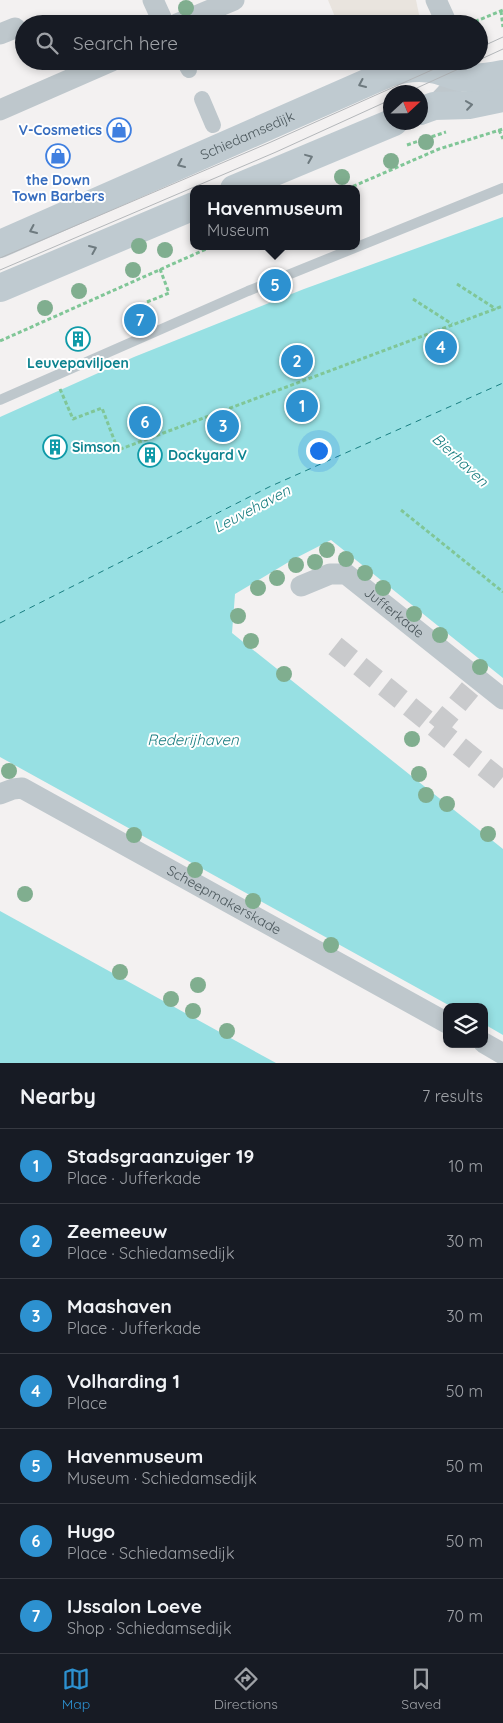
<!DOCTYPE html>
<meta charset="utf-8">
<style>
:root{--surface:#171b24;--page:#20242c;--text:#f1f3f6;--muted:#9ea1a6;--line:#363941;--accent:#2d91d0}
body{margin:0;font-family:Quicksand,sans-serif;background:var(--page);color:var(--text)}
.controls{position:absolute;right:15px;bottom:15px;display:grid;overflow:hidden;border-radius:10px;box-shadow:0 2px 8px #0003}
.controls button{width:45px;height:45px;display:grid;place-items:center;padding:0;border:0;border-bottom:1px solid var(--line);background:var(--surface);color:var(--text);font:25px sans-serif}
.compass{position:absolute;left:383px;top:85px;width:45px;height:45px;border-radius:50%;background:var(--surface);box-shadow:0 2px 8px #0003;rotate:68deg}
.you{position:absolute;left:318px;top:450px;width:18px;height:18px;margin:-12px;border:4px solid #fff;border-radius:50%;background:#1a73e8;box-shadow:0 0 0 8px #1a73e833}
.badge{display:grid;place-items:center;width:32px;height:32px;border-radius:50%;background:var(--accent);color:#fff;font-size:16px;font-weight:700}
.pin{position:absolute;translate:-50% -50%;border:2px solid #fff;box-shadow:0 1px 5px #0006}
.popup{position:absolute;left:190px;top:185px;width:170px;height:65px;box-sizing:border-box;display:grid;place-content:center;border-radius:10px;background:var(--surface);filter:drop-shadow(0 1px 4px #0005);font-size:16px;white-space:nowrap;color:var(--muted)}
.popup b{font-size:19px;color:var(--text)}
.popup::after{content:'';position:absolute;left:50%;top:100%;margin-left:-10px;border:10px solid transparent;border-top-color:var(--surface)}
.list{margin:0;padding:0;list-style:none}
h2{display:flex;justify-content:space-between;align-items:center;height:65px;margin:0;padding:0 20px;font-size:21px}
h2 small{font-size:16px;font-weight:400;color:var(--muted)}
.list li{display:grid;grid-template-columns:32px 1fr auto;gap:15px;align-items:center;box-sizing:border-box;height:75px;padding:0 20px;border-top:1px solid var(--line)}
.list b{display:block;font-size:19px;white-space:nowrap}
.list p{margin:0;font-size:16px;white-space:nowrap;color:var(--muted)}
.list em{font-size:16px;font-style:normal;color:var(--muted)}
.icon{flex:none;width:28px;height:28px;fill:none;stroke:currentColor;stroke-width:2;stroke-linecap:round;stroke-linejoin:round}
.map{position:relative;flex:none;width:503px;height:1063px;overflow:hidden}
.search{position:absolute;background:var(--surface);box-shadow:0 2px 8px #0003;left:15px;right:15px;top:15px;height:55px;display:flex;align-items:center;gap:12px;box-sizing:border-box;padding:0 18px;border-radius:28px;color:var(--muted);font-size:19px}
.sheet{height:590px;background:var(--surface)}
nav{display:flex;justify-content:space-around;align-items:center;box-sizing:border-box;height:70px;border-top:1px solid var(--line);background:var(--surface);font-size:14px;color:var(--muted)}
nav a{display:grid;justify-items:center;gap:2px}
nav .on{color:var(--accent)}
.map>svg:first-child{display:block}
.commercial{fill:#e9e4de}
.water{fill:#97e0e3}
.lines{fill:none;stroke-linecap:round;stroke-linejoin:round}
.ferry{stroke:#1a7e81;stroke-width:1;stroke-dasharray:6 5;stroke-linecap:butt}
.minor-tunnel{stroke:#c9cacc;stroke-width:21;stroke-dasharray:21 11;stroke-linecap:butt}
.path{stroke:#80c697;stroke-width:3;stroke-dasharray:4 2.5;stroke-linecap:butt}
.service{stroke:#bec7cc;stroke-width:10}
.pedestrian{stroke:#bec7cc;stroke-width:16}
.minor{stroke:#bec7cc;stroke-width:21}
.secondary{stroke:#bfcad0;stroke-width:28}
.tram{stroke:#b4b7ba;stroke-width:1}
.tree{fill:#80ae8f}
.oneway{stroke:#6e7a7f}
.labels{text-anchor:middle;stroke-width:4;stroke-linejoin:round;paint-order:stroke}
.shop-label{font-size:14px;font-weight:bold;fill:#366cbe;stroke:#fff;text-anchor:end}
.street-label{font-size:14px;fill:#4b575c;stroke:#fff}
.culture-label{font-size:14px;font-weight:bold;fill:#0d838f;stroke:#fff;text-anchor:start}
.water-label{font-size:15px;font-style:italic;fill:#1a7e81;stroke:#fff}
</style>
<div class="map">
<svg width="503" height="1063" viewBox="0 0 503 1063">
<rect width="100%" height="100%" fill="#f3f1f1"/>
<path class="commercial" d="M 328,0 L 416,0 L 421,24 L 338,24 Z"/>
<g class="water">
<path d="M 503,217 L 503,678 L 331,540 L 292,560 L 235,594 L 232,633 L 503,849 L 503,1035 L 484,1024 L 484,1007 L 452,1007 L 0,757 L 0,417 L 134,357 L 304,289 Z"/>
<path d="M 0,911 L 276,1063 L 0,1063 Z"/>
</g>
<g class="lines">
<path class="ferry" d="M 0,623 L 269,487 L 503,383"/>
<g class="minor-tunnel">
<path d="M 335,646 L 503,782"/>
<path d="M 437,729 L 470,689"/>
</g>
<g class="path">
<path d="M 501,11 L 503,27"/>
<path d="M 469,24 L 503,10"/>
<path d="M 499,130 L 503,139"/>
<path d="M 407,145 L 446,132"/>
<path d="M 347,189 L 439,149 L 503,129"/>
<path d="M 457,284 L 496,309"/>
<path d="M 413,299 L 452,324"/>
<path d="M 147,302 L 169,293 L 160,269"/>
<path d="M 0,341 L 213,246"/>
<path d="M 60,389 L 73,419 L 102,408 L 118,450 L 503,306"/>
<path d="M 401,510 L 503,592"/>
</g>
<path class="service" d="M 0,400 L 248,291 L 503,188"/>
<g class="pedestrian">
<path d="M 184,61 L 189,70"/>
<path d="M 202,99 L 213,125"/>
</g>
<g class="minor">
<path d="M 153,0 L 164,24"/>
<path d="M 436,0 L 447,24"/>
<path d="M 177,24 L 234,0"/>
<path d="M 0,34 L 15,28"/>
<path d="M 434,106 C 445,95 464,78 461,61"/>
<path d="M 0,110 L 112,61"/>
<path id="s1" d="M 301,586 L 330,574 L 346,574 L 503,699"/>
<path id="s2" d="M 0,794 L 13,789 L 22,788 L 447,1023"/>
<path d="M 484,1043 L 503,1054"/>
</g>
<g class="secondary">
<path d="M 420,111 L 434,106 L 469,105 L 503,98"/>
<path d="M 234,189 L 394,122"/>
<path id="s3" d="M 0,244 L 389,73 C 405,68 420,66 436,70 C 444,72 451,75 459,77 C 474,79 489,77 503,74"/>
<path d="M 0,288 L 194,206"/>
</g>
<g class="tram">
<path d="M 479,48 L 503,37"/>
<path d="M 479,60 L 503,49"/>
<path d="M 408,92 L 476,61"/>
<path d="M 0,258 L 271,142 L 452,61"/>
<path d="M 0,270 L 276,152 L 390,100"/>
</g>
</g>
<g class="tree">
<circle cx="186" cy="8" r="8"/>
<circle cx="426" cy="142" r="8"/>
<circle cx="391" cy="161" r="8"/>
<circle cx="342" cy="177" r="8"/>
<circle cx="139" cy="246" r="8"/>
<circle cx="165" cy="250" r="8"/>
<circle cx="133" cy="270" r="8"/>
<circle cx="79" cy="291" r="8"/>
<circle cx="45" cy="308" r="8"/>
<circle cx="327" cy="550" r="8"/>
<circle cx="346" cy="559" r="8"/>
<circle cx="315" cy="562" r="8"/>
<circle cx="296" cy="565" r="8"/>
<circle cx="365" cy="573" r="8"/>
<circle cx="277" cy="578" r="8"/>
<circle cx="258" cy="588" r="8"/>
<circle cx="383" cy="588" r="8"/>
<circle cx="414" cy="614" r="8"/>
<circle cx="238" cy="616" r="8"/>
<circle cx="440" cy="635" r="8"/>
<circle cx="251" cy="641" r="8"/>
<circle cx="480" cy="667" r="8"/>
<circle cx="284" cy="674" r="8"/>
<circle cx="412" cy="739" r="8"/>
<circle cx="9" cy="771" r="8"/>
<circle cx="419" cy="774" r="8"/>
<circle cx="426" cy="795" r="8"/>
<circle cx="447" cy="804" r="8"/>
<circle cx="488" cy="834" r="8"/>
<circle cx="134" cy="835" r="8"/>
<circle cx="195" cy="870" r="8"/>
<circle cx="25" cy="894" r="8"/>
<circle cx="253" cy="901" r="8"/>
<circle cx="331" cy="945" r="8"/>
<circle cx="120" cy="972" r="8"/>
<circle cx="198" cy="985" r="8"/>
<circle cx="171" cy="999" r="8"/>
<circle cx="193" cy="1011" r="8"/>
<circle cx="227" cy="1031" r="8"/>
</g>
<defs><path id="oneway-chevron" d="M-2-3.5L2.5 0L-2 3.5" fill="none" stroke-width="1.6" stroke-linecap="round" stroke-linejoin="round" transform="scale(1.25)"/></defs>
<g class="oneway">
<use href="#oneway-chevron" transform="translate(362 84) rotate(156)"/>
<use href="#oneway-chevron" transform="translate(469 105) rotate(-8)"/>
<use href="#oneway-chevron" transform="translate(309 158) rotate(-22)"/>
<use href="#oneway-chevron" transform="translate(181 164) rotate(156)"/>
<use href="#oneway-chevron" transform="translate(33 230) rotate(156)"/>
<use href="#oneway-chevron" transform="translate(93 249) rotate(-23)"/>
</g>
<defs>
<g id="shop-ring" transform="scale(1.25)"><circle r="9.5" fill="#fff" stroke="#3f7fe0" stroke-width="1.5"/><path d="M-5-2.5h2.3a2.7 3.5 0 0 1 5.4 0H5L5.5 6h-11ZM-1.5-2.5h3a1.5 2.3 0 0 0-3 0Z" fill="#3f7fe0"/></g>
<g id="building-ring" transform="scale(1.25)"><circle r="9.5" fill="#fff" stroke="#0f9aa8" stroke-width="1.5"/><path d="M-4-6H4V6H1V3H-1V6H-4ZM-2.5-4.3h1.7v1.8h-1.7ZM.8-4.3h1.7v1.8H.8ZM-2.5-1h1.7V.8h-1.7ZM.8-1h1.7V.8H.8Z" fill="#0f9aa8"/></g>
</defs>
<g fill-rule="evenodd">
<use href="#shop-ring" x="119" y="130"/>
<use href="#shop-ring" x="58" y="156"/>
<use href="#building-ring" x="78" y="339"/>
<use href="#building-ring" x="55" y="447"/>
<use href="#building-ring" x="150" y="455"/>
</g>
<g class="labels">
<g class="shop-label">
<text x="102" y="135">V-Cosmetics</text>
<text x="58" y="185" text-anchor="middle">the Down<tspan x="58" dy="16">Town Barbers</tspan></text>
</g>
<g class="street-label">
<text dy="5" stroke="none"><textPath href="#s3" startOffset="270">Schiedamsedijk</textPath></text>
<text dy="5" stroke="none"><textPath href="#s1" startOffset="109">Jufferkade</textPath></text>
<text dy="5" stroke="none"><textPath href="#s2" startOffset="254">Scheepmakerskade</textPath></text>
</g>
<g class="culture-label">
<text x="78" y="368" text-anchor="middle">Leuvepaviljoen</text>
<text x="72" y="452">Simson</text>
<text x="168" y="460">Dockyard V</text>
</g>
<g class="water-label">
<text transform="translate(460 460) rotate(43)" y="5">Bierhaven</text>
<text transform="translate(252 509) rotate(-28)" y="5">Leuvehaven</text>
<text x="193" y="745">Rederijhaven</text>
</g>
</g>
</svg>
<div class="controls">
<button><svg class="icon" aria-label="layers" viewBox="0 0 24 24"><path d="M12 4l9 5-9 5-9-5zM3 14l9 5 9-5"/></svg></button>
</div>
<svg class="compass" viewBox="-18 -18 36 36"><path d="M0-13l5 13h-10z" fill="#e53935"/><path d="M0 13l5-13h-10z" fill="#9ea1a6"/></svg>
<div class="you"></div>
<div class="pin badge" style="left:302px;top:406px">1</div>
<div class="pin badge" style="left:297px;top:361px">2</div>
<div class="pin badge" style="left:223px;top:426px">3</div>
<div class="pin badge" style="left:441px;top:347px">4</div>
<div class="pin badge" style="left:275px;top:285px">5</div>
<div class="popup"><b>Havenmuseum</b>Museum</div>
<div class="pin badge" style="left:145px;top:422px">6</div>
<div class="pin badge" style="left:140px;top:320px">7</div>
<div class="search"><svg class="icon" aria-label="search" viewBox="0 0 24 24"><circle cx="10" cy="10" r="6"/><path d="M15 15l6 6"/></svg>Search here</div>
</div>
<section class="sheet">
<h2>Nearby<small>7 results</small></h2>
<ul class="list">
<li><span class="badge">1</span><div><b>Stadsgraanzuiger 19</b><p>Place · Jufferkade</p></div><em>10 m</em></li>
<li><span class="badge">2</span><div><b>Zeemeeuw</b><p>Place · Schiedamsedijk</p></div><em>30 m</em></li>
<li><span class="badge">3</span><div><b>Maashaven</b><p>Place · Jufferkade</p></div><em>30 m</em></li>
<li><span class="badge">4</span><div><b>Volharding 1</b><p>Place</p></div><em>50 m</em></li>
<li><span class="badge">5</span><div><b>Havenmuseum</b><p>Museum · Schiedamsedijk</p></div><em>50 m</em></li>
<li><span class="badge">6</span><div><b>Hugo</b><p>Place · Schiedamsedijk</p></div><em>50 m</em></li>
<li><span class="badge">7</span><div><b>IJssalon Loeve</b><p>Shop · Schiedamsedijk</p></div><em>70 m</em></li>
</ul>
</section>
<nav>
<a class="on"><svg class="icon" aria-label="map" viewBox="0 0 24 24"><path d="M3 6l6-2 6 2 6-2v14l-6 2-6-2-6 2zM9 4v14M15 6v14"/></svg>Map</a>
<a><svg class="icon" aria-label="directions" viewBox="0 0 24 24"><path d="M12 3l9 9-9 9-9-9zM9 14v-3h6M13 9l2 2-2 2"/></svg>Directions</a>
<a><svg class="icon" aria-label="saved" viewBox="0 0 24 24"><path d="M7 4h10v16l-5-4-5 4z"/></svg>Saved</a>
</nav>
